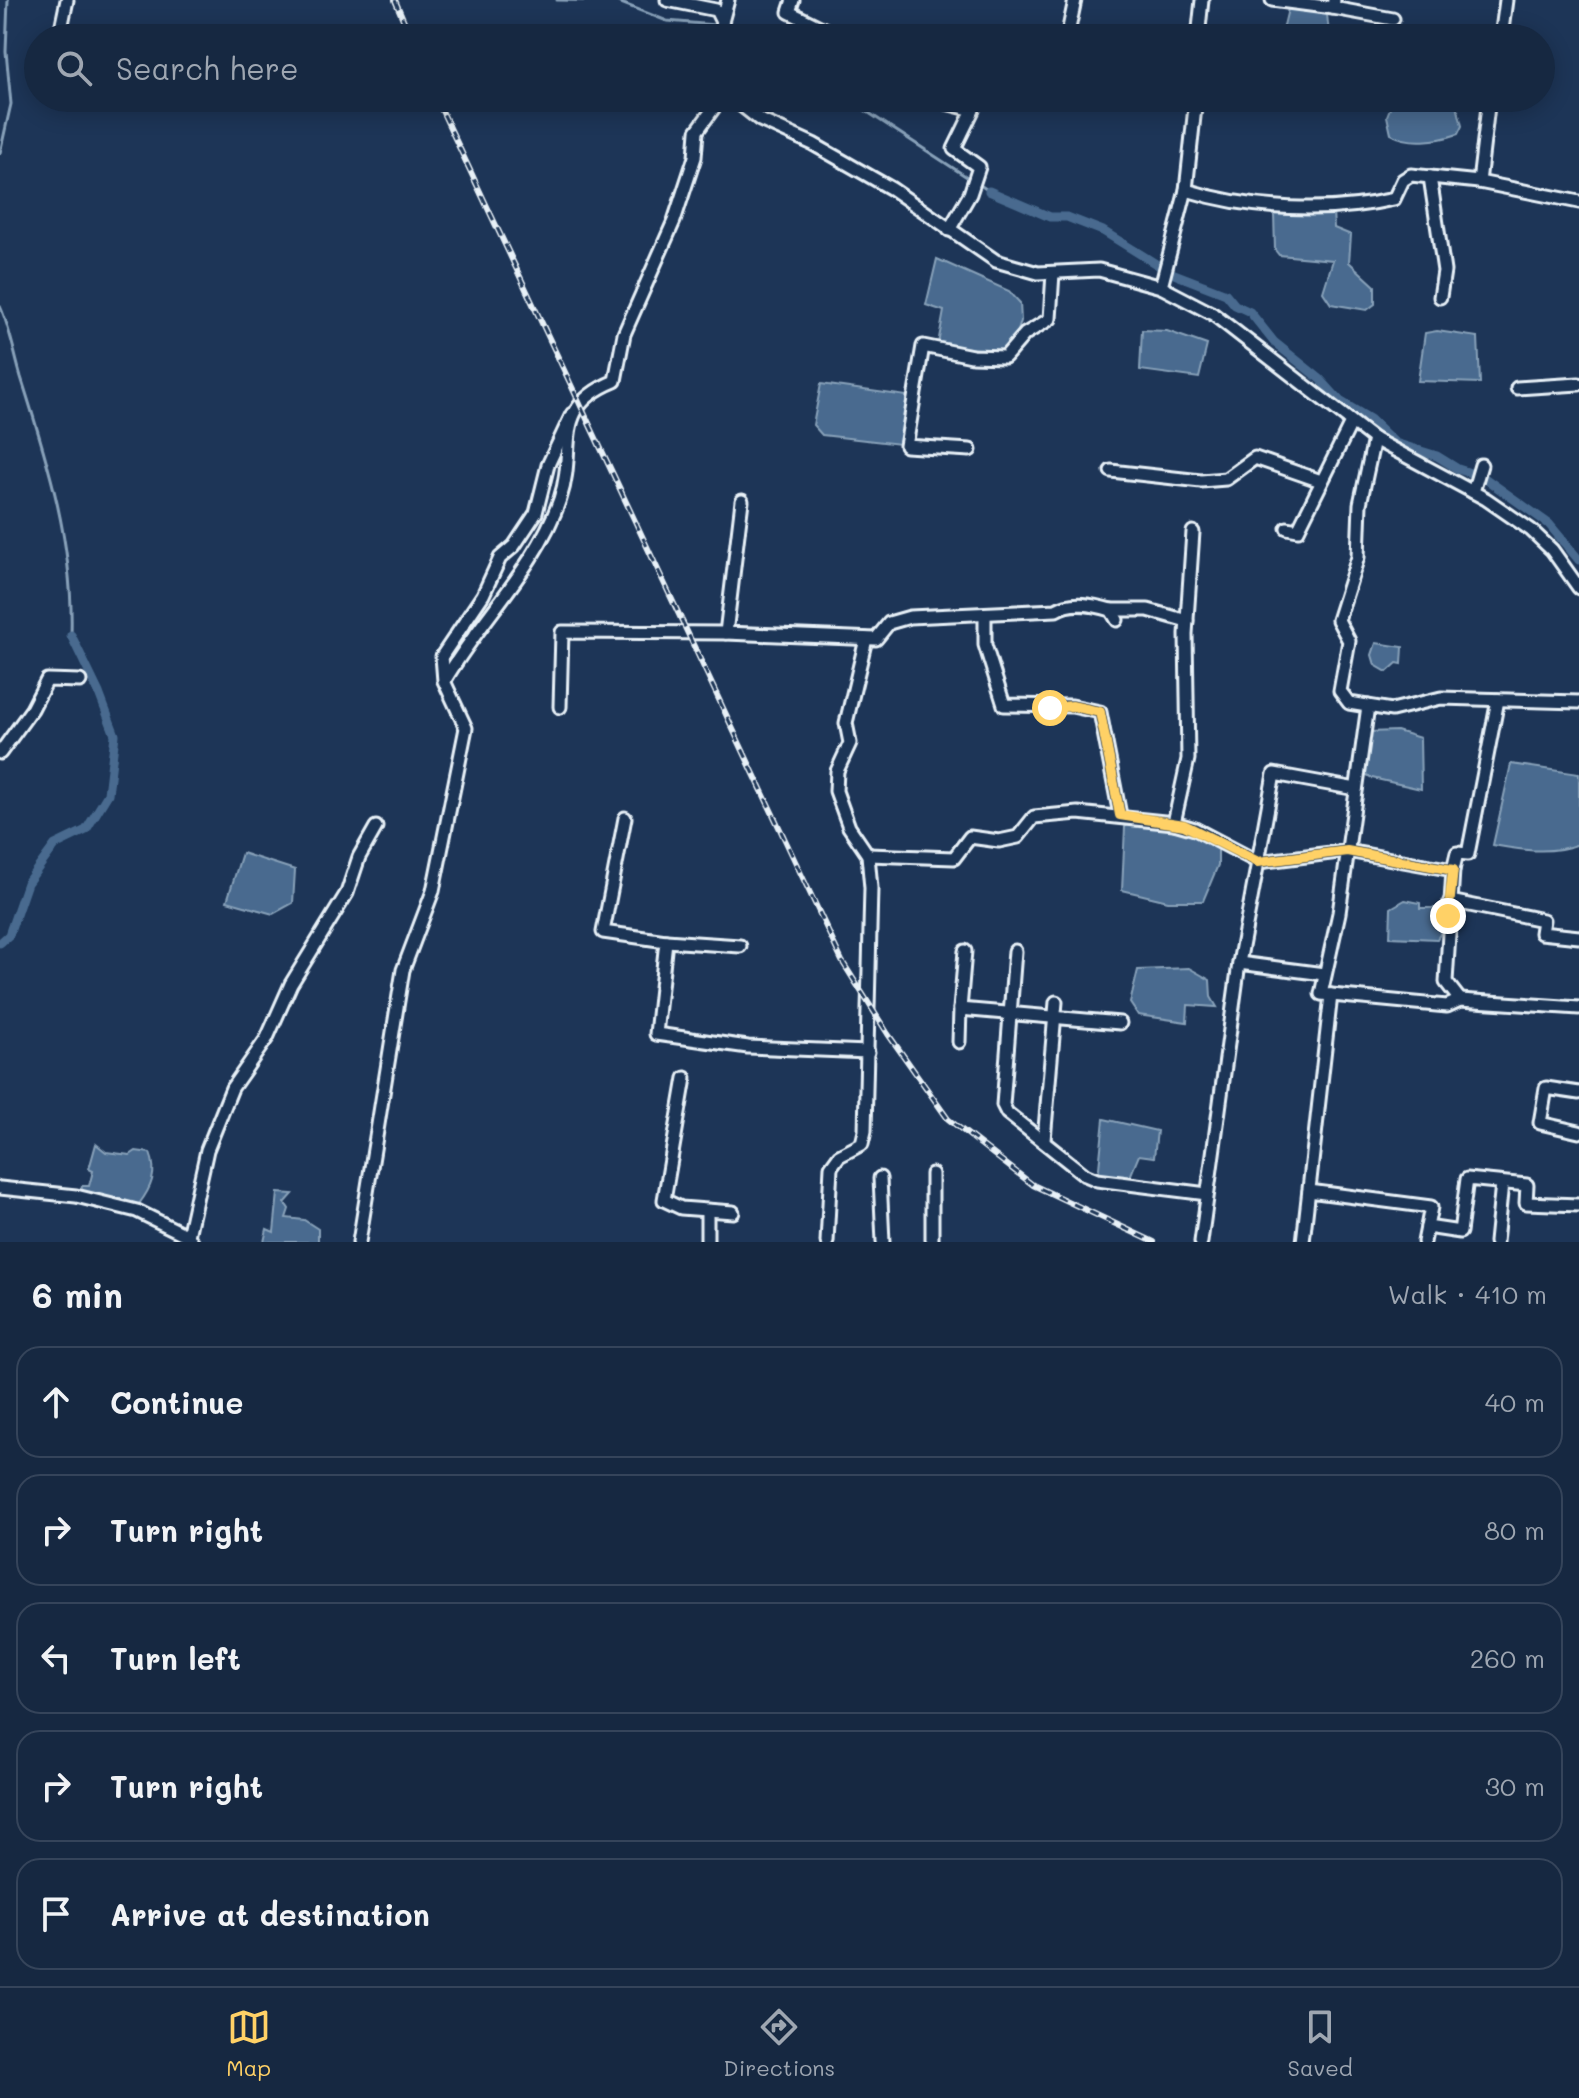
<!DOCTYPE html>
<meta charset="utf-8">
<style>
:root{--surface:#162841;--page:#1f3048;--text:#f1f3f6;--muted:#9ea6b1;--line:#35445a;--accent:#ffd166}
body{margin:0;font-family:Mali,sans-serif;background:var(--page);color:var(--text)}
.stop{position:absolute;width:24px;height:24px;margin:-18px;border:6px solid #ffd166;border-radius:50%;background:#fff}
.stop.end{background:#ffd166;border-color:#fff;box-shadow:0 2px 8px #0008}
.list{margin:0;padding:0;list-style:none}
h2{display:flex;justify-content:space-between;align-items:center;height:104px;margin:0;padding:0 32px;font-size:34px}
h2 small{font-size:26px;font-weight:400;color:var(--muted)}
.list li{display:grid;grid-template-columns:52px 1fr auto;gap:24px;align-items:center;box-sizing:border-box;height:112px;margin:0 16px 16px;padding:0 16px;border:2px solid var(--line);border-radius:24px}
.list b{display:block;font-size:30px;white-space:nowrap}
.list em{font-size:26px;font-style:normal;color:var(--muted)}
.icon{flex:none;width:44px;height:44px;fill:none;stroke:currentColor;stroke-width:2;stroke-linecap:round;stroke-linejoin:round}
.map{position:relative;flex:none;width:1579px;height:1242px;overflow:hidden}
.search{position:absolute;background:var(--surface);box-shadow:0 4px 20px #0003;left:24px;right:24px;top:24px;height:88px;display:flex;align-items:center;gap:20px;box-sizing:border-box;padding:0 28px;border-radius:44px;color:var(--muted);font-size:30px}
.sheet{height:744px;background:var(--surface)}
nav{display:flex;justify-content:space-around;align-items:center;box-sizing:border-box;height:112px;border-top:2px solid var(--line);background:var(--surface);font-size:22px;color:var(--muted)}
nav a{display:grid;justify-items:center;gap:4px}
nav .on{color:var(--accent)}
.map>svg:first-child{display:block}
.water{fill:#486b8f;stroke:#88a1b9;stroke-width:2}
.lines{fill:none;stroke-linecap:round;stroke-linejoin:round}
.stream{stroke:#88a1b9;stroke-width:3}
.canal{stroke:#486b8f;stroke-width:9}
.minor-casing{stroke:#e8f1f8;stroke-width:17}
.minor{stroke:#1d3557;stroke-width:11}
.rail-casing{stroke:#e8f1f8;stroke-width:6}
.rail{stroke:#1d3557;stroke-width:3;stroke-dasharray:9;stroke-linecap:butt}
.route{stroke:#ffd166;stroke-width:10}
</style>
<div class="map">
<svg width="1579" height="1242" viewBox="0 0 1579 1242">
<rect width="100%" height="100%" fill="#1d3557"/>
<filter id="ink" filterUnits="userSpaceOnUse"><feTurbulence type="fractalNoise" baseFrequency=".0125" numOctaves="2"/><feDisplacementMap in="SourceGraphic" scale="16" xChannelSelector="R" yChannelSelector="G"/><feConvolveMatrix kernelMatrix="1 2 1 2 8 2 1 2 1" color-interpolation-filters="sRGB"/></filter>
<g filter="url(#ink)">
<g class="water">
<path d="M 1298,6 L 1327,14 L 1329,34 L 1323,38 L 1281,38 L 1288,9 Z"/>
<path d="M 1394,98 L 1455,98 L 1462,126 L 1458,134 C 1438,141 1409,145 1391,134 L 1387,116 Z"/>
<path d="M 1281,208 L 1333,211 L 1334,228 L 1351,235 L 1349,262 L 1375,286 L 1375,304 L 1367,310 L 1331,304 L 1323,292 L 1333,260 L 1279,255 L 1275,250 L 1274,213 Z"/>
<path d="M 937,259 L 1009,291 L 1020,303 L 1021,321 L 1014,344 L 1003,352 L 938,344 L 944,311 L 926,305 Z"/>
<path d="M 1142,330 L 1167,331 L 1207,345 L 1199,378 L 1140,370 Z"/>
<path d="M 1437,331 L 1478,337 L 1480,383 L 1418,381 L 1425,333 Z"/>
<path d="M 821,384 L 907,396 L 900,444 L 822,435 L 813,425 Z"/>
<path d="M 1376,643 L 1403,647 L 1402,664 L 1397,663 L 1387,672 L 1375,665 L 1372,655 Z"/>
<path d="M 1397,731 L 1420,738 L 1421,789 L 1372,778 L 1359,770 L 1368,732 Z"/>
<path d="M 1511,764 L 1579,774 L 1579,844 C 1550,855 1523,850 1493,845 Z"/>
<path d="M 1130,823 L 1173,828 L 1218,846 L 1218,865 L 1203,901 L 1168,901 L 1122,890 L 1125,827 Z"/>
<path d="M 242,853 L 295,870 L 293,903 L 273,914 L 227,901 Z"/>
<path d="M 1405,900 L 1420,903 L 1420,908 L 1439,908 L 1440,934 L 1437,939 L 1390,937 L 1391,908 Z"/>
<path d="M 1189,968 L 1210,980 L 1211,997 L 1217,1007 L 1188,1005 L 1187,1022 L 1138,1015 L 1130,1003 L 1138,970 Z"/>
<path d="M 1104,1119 L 1157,1131 L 1154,1157 L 1139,1155 L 1130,1177 L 1124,1182 L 1098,1178 Z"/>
<path d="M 96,1144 L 106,1152 L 130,1155 L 136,1151 L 150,1153 C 158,1173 151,1188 139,1204 L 128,1206 L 81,1192 L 82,1186 L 89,1186 L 93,1171 L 89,1169 Z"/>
<path d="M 278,1193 L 293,1194 L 285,1203 L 289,1209 L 286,1218 L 304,1220 L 318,1229 L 318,1242 L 264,1242 L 267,1229 L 274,1232 Z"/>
</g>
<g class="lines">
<g class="stream">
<path d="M 557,0 L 616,1 L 667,21 L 715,25"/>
<path d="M 730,26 L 754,38"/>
<path d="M 846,98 L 970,179"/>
<path d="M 0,153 L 11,104 L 6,51 L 8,0"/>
<path d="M 977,183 L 989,191"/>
<path d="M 0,306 C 10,328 14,353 21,377 C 48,462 74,545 71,635"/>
</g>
<g class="canal">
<path d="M 989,191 L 1050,217 L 1067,217 L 1103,231 L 1169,272 L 1226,294 L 1235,305 L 1250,312 L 1274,342 L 1320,379 L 1340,401 L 1370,419 L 1395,443 L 1437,456 L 1458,469 L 1483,477 L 1549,524 L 1579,560"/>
<path d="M 0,943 L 9,935 L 27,883 L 55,845 L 86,830 L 108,794 L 115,735 L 99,693 L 71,635"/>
</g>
<g class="minor-casing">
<g id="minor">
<path d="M 667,0 L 716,10 L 722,22 L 728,0"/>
<path d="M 793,0 L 789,12 L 842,38"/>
<path d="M 1272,0 L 1333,8"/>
<path d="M 1334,0 L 1333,8 L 1393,19"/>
<path d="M 722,22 L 724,38"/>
<path d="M 59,38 L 67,0"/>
<path d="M 1067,38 L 1075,0"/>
<path d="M 1198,38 L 1202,0"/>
<path d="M 1501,38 L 1506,0"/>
<path d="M 732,98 L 760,120 L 813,144 L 892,189 L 996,261 L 1038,273 L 1099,270 L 1161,287 L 1213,314 L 1374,439 L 1486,499 L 1531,530 L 1552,550 L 1579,588"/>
<path d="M 927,98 L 973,110 L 954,149 L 979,167 L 970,194 L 949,230"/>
<path d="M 1430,177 L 1444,271 L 1440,297"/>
<path d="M 1479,182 L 1489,98"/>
<path d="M 1186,190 C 1250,210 1329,214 1394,199 L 1403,180 L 1411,175 L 1479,182 L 1579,202"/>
<path d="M 1161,287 L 1186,190 L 1196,98"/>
<path d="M 1517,388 L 1579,384"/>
<path d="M 1374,439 L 1360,504 L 1358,557 L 1338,620 L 1349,641 L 1340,691 L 1349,703 L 1392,710 L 1441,698 L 1579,702"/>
<path d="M 970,450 L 906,446 L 923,346 L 972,356 L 1005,357 L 1025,334 L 1050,319 L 1053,273"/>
<path d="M 1111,471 L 1201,481 L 1226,479 L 1255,458 L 1321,481"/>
<path d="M 1473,492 L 1481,465"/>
<path d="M 742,501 L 726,633 L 876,639 L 889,623 L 910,617 L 1056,610 C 1072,600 1094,605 1111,610 L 1117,620"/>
<path d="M 1287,528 L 1298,530 L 1351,423"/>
<path d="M 1111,610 L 1148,610 L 1187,621"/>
<path d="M 985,614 L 985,645 L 1004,705 L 1072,706 L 1100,712 L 1120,815"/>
<path d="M 445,680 C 480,620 537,566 560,499 C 578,446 549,408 615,381 L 624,334 L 674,221 L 695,157 L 697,131 L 721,98"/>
<path d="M 1368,706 L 1339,913 L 1321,994 L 1447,1006 L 1460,1000 L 1579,1008"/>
<path d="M 560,707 L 562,632 L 726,633"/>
<path d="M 0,753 L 32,709 L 47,680 L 80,681"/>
<path d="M 625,818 L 603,932 L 666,941 L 656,1034 L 748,1047 L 868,1052"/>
<path d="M 1174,823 L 1188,759 L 1186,634 L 1193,532"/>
<path d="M 868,855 L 954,858 L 970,837 L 999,841 L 1018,837 L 1034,817 L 1078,813 L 1174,823 L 1195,829 L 1258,862 L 1274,774 L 1356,789"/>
<path d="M 1450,901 L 1543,920 L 1541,933 L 1579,937"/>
<path d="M 666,941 L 740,946"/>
<path d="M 965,951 L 960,1009 L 1120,1023"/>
<path d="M 1015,951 L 1003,1105 L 1007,1113 L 1085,1175 L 1097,1180 L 1207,1194"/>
<path d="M 1239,963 L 1324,974"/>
<path d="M 1460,1000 L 1446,982 L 1453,870 L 1457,853 L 1468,854 L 1498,700"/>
<path d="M 959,1042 L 960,1009"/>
<path d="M 685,1078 L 664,1200 L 681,1208 L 733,1212"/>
<path d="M 1579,1093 L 1546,1088 L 1540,1123 L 1579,1132"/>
<path d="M 1044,1140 L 1056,1002"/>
<path d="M 932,1174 L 932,1242"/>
<path d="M 880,1178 L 883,1242"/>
<path d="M 0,1188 L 76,1196 L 137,1211 L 188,1236 L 186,1241"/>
<path d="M 1309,1191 L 1431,1207 L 1424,1242"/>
<path d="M 707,1211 L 707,1242"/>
<path d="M 1427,1227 L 1460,1232 L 1467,1179 L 1527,1185 L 1526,1203 L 1579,1205"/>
<path d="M 192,1242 L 188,1236 L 207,1150 L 232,1088 L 267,1038 L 291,984 L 347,893 L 359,857 L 376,827"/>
<path d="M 359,1242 L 403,970 L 433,891 L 466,728 L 444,681 L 442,656 L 483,595 L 500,558 L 514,546 L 536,513 L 548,465 L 572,414"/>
<path d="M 827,1242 L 831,1167 L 839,1156 L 862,1144 L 865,1131 L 871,888 L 868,855 L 849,827 L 836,791 L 837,771 L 850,743 L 846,723 L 866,639"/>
<path d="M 1201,1242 L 1239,963 L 1258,862 L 1347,851 L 1453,870"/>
<path d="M 1303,1242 L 1331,995"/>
<path d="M 1496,1242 L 1502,1183"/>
</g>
</g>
<use href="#minor" class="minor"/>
<g class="rail-casing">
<g id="rail">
<path d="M 395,0 L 411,38"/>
<path d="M 436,98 L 842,961 L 888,1034 L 948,1119 L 1033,1185 L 1154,1242"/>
</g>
</g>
<use href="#rail" class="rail"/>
</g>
</g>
<g class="lines" filter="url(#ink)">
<path class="route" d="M 1050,708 L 1072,706 L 1100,712 L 1120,815 L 1184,825 L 1258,862 L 1347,851 L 1453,870 L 1448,916"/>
</g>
</svg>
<div class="stop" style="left:1050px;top:708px"></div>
<div class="stop end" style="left:1448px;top:916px"></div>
<div class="search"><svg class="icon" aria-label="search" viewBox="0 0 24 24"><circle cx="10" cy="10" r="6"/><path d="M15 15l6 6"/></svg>Search here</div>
</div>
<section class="sheet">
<h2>6 min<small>Walk · 410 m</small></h2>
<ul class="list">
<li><svg class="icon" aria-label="ahead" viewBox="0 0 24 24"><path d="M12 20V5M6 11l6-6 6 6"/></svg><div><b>Continue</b></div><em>40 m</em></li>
<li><svg class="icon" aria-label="right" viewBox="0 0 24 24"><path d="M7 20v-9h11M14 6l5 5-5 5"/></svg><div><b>Turn right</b></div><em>80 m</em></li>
<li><svg class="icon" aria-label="left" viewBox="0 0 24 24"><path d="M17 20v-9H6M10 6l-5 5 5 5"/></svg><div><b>Turn left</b></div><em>260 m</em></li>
<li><svg class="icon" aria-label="right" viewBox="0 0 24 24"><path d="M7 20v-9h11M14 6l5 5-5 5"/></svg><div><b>Turn right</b></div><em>30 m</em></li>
<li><svg class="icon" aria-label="arrive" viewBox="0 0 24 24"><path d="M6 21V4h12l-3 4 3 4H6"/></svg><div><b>Arrive at destination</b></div></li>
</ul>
</section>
<nav>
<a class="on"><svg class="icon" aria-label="map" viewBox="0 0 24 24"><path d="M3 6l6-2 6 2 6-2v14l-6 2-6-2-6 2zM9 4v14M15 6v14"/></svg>Map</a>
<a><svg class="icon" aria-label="directions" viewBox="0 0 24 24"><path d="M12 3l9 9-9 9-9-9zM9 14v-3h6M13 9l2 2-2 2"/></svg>Directions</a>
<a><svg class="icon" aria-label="saved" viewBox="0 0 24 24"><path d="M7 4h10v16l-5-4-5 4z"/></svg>Saved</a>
</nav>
